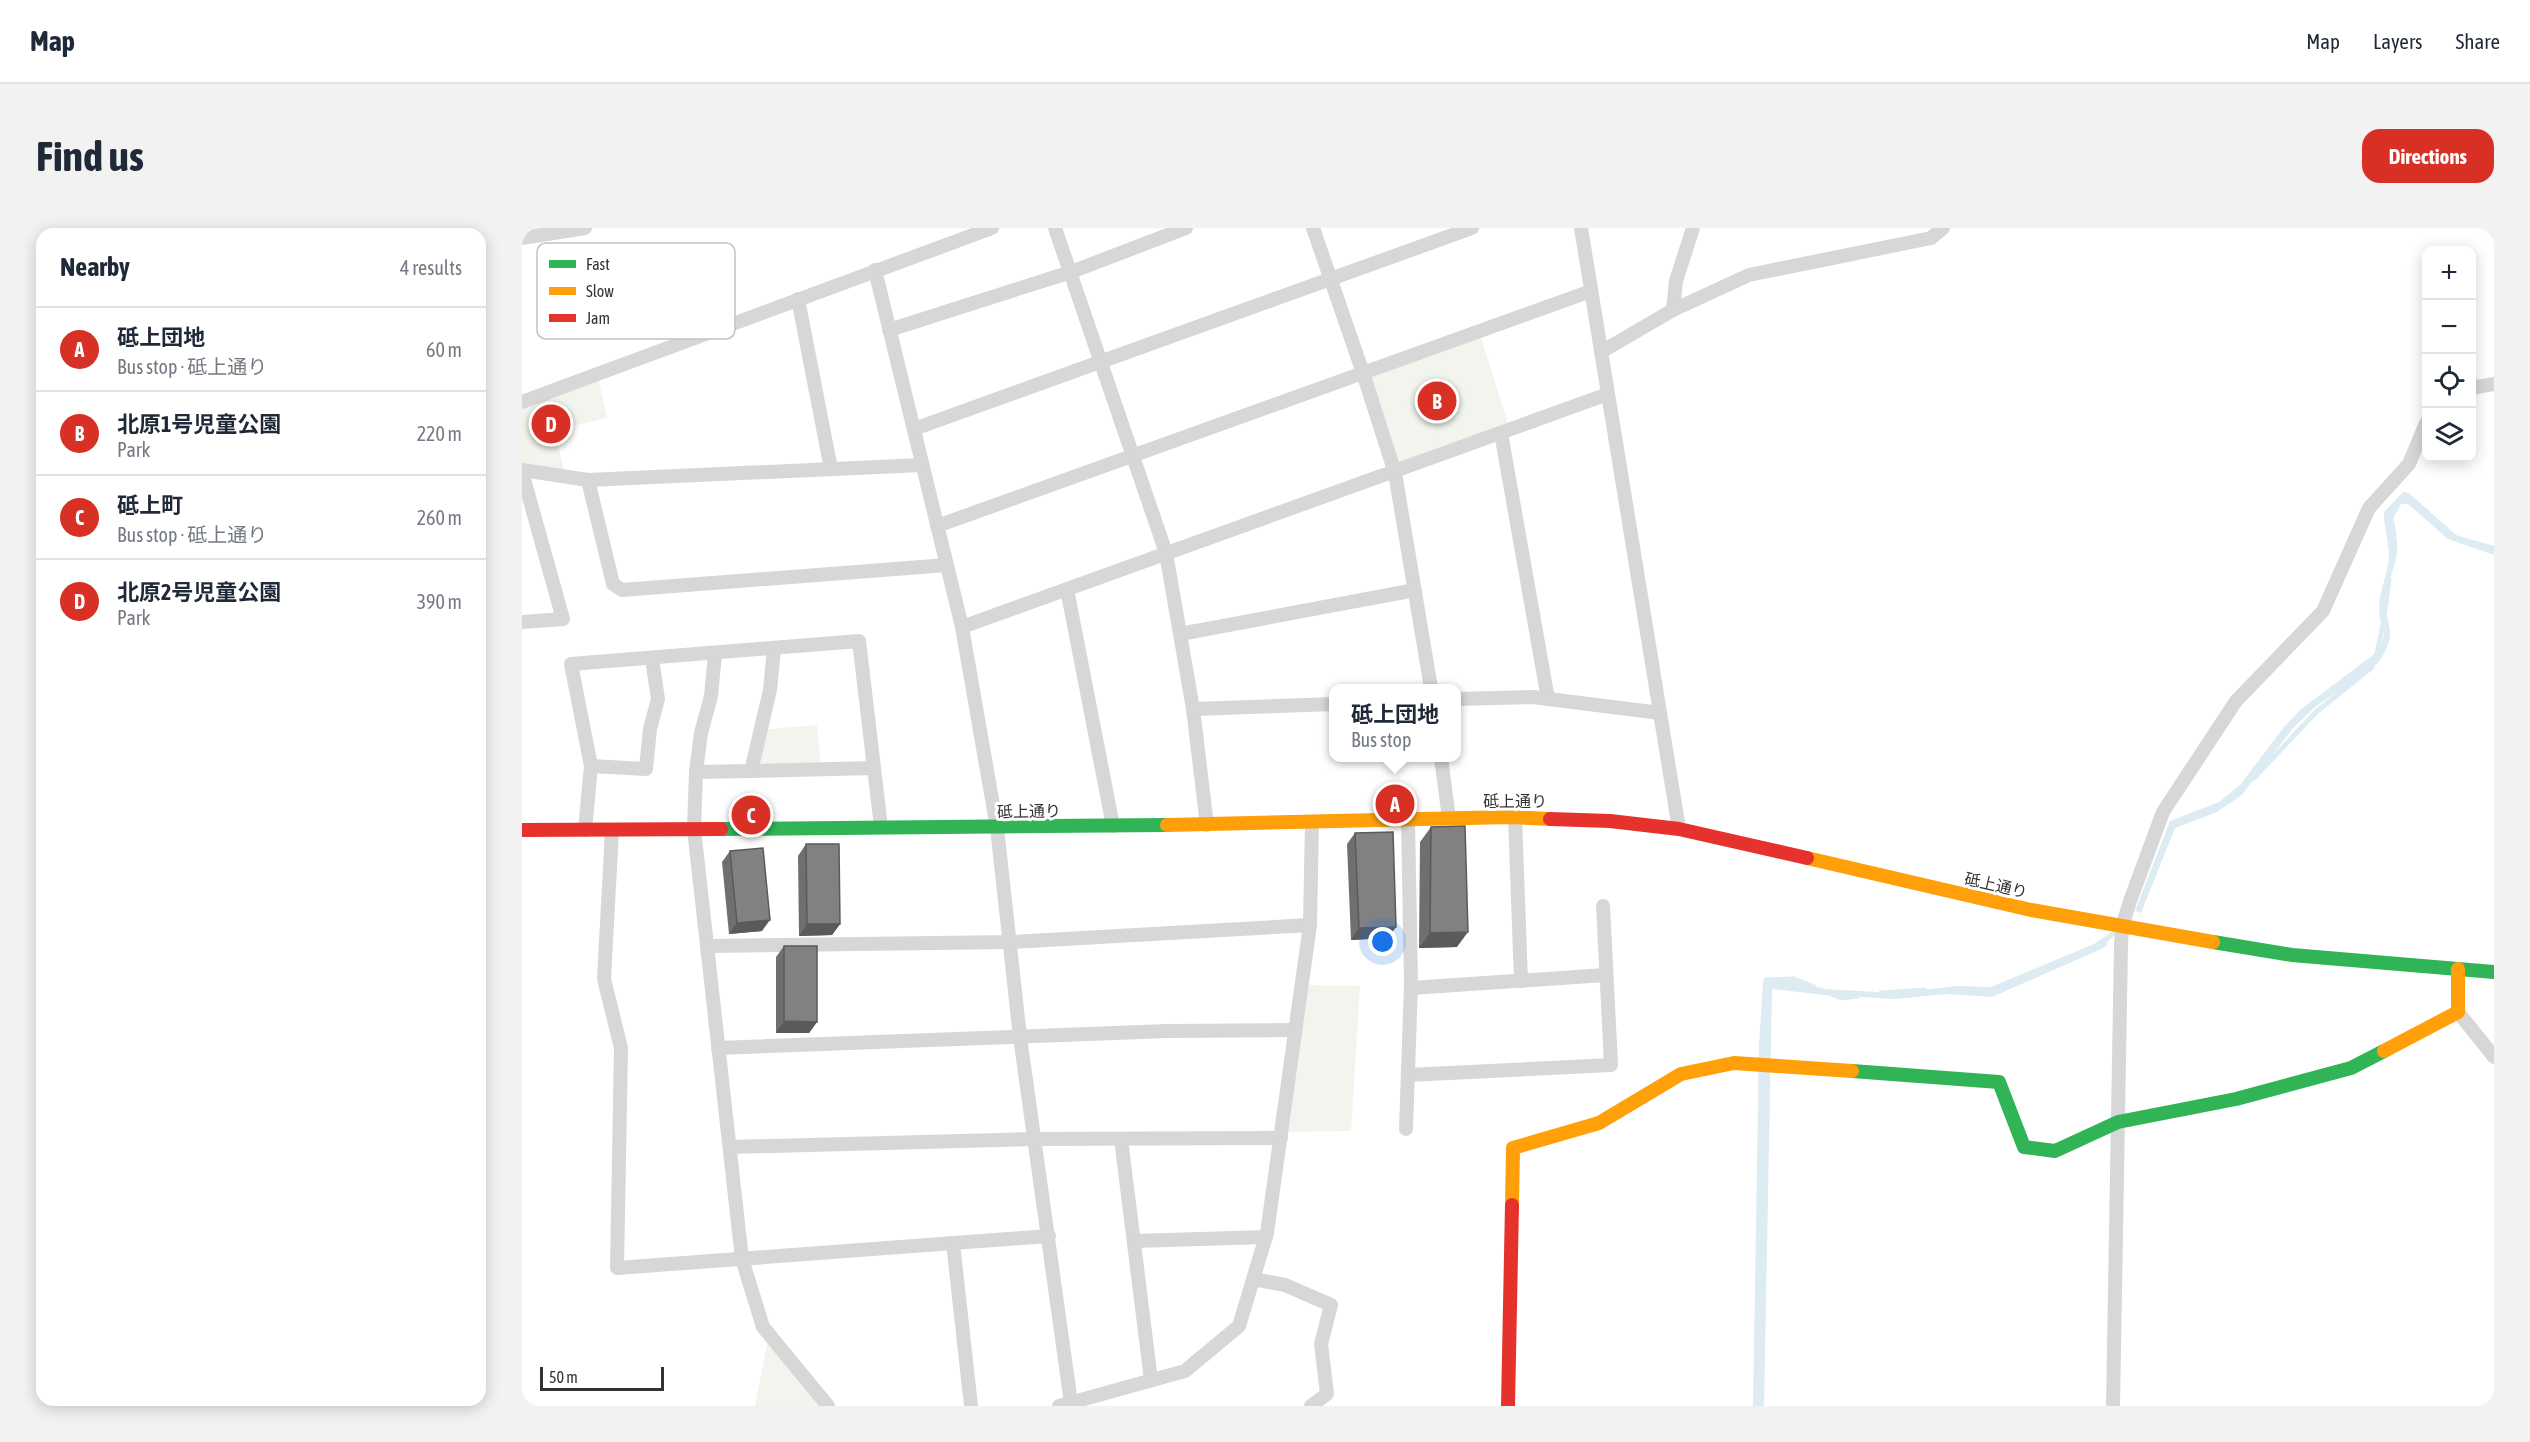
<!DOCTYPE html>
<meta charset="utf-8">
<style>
:root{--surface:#fff;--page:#f2f2f3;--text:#1f2937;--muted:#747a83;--line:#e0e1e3;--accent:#d93025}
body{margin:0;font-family:"Asap Condensed","Noto Sans JP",sans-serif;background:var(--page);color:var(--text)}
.controls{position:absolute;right:18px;top:18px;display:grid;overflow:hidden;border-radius:12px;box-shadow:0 3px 15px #0003}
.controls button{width:54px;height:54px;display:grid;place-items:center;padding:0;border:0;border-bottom:2px solid var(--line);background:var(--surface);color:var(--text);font:30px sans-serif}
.scale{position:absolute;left:18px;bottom:15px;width:124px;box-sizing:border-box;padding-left:6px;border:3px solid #333;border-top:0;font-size:16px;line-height:21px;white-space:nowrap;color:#333;-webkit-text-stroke:4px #fff;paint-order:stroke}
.you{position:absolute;left:861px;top:714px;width:21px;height:21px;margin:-15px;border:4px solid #fff;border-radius:50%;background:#1a73e8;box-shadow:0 0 0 9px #1a73e833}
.badge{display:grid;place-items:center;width:39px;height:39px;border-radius:50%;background:var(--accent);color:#fff;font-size:20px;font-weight:700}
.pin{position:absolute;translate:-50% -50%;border:3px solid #fff;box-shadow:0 2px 6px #0006}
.popup{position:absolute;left:807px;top:456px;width:132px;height:78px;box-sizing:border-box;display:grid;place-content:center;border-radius:12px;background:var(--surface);filter:drop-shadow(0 2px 4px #0005);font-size:20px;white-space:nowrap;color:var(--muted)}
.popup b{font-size:22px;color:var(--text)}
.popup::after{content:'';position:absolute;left:50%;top:100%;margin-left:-12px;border:12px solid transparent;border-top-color:var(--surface)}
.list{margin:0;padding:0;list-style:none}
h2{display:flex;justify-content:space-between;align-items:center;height:78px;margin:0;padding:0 24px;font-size:26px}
h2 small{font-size:20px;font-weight:400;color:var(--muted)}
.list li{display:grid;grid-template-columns:39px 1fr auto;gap:18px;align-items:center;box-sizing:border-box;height:84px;padding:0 24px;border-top:2px solid var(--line)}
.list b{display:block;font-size:22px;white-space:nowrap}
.list p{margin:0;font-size:20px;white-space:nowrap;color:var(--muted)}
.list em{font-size:20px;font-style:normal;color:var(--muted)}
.icon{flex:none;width:33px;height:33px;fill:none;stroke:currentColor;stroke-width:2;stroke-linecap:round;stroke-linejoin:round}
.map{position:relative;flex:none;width:1972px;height:1178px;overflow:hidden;border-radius:18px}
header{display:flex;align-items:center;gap:36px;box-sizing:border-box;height:84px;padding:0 30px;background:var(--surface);border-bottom:2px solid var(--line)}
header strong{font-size:28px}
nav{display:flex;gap:33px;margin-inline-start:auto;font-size:21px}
.intro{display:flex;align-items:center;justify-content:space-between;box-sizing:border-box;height:144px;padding:0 36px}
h1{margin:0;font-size:42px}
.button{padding:15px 27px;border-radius:18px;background:var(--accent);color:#fff;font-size:21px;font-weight:700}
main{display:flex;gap:36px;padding:0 36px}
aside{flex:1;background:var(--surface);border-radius:18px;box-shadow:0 3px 15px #0003}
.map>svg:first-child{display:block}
.green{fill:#f1f5ed}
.water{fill:#ddebf3}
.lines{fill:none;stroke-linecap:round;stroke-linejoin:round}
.stream{stroke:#ddebf3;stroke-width:5}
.street{stroke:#d7d7d7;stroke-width:14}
.fast{stroke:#30b455;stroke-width:14}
.slow{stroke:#ff9f0a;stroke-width:14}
.jam{stroke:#e5322d;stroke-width:14}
.wall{fill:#6f6f6f}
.shaded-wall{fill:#5a5a5a}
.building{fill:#818181;stroke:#5a5a5a;stroke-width:1.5}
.labels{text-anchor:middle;stroke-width:6;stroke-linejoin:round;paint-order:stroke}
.street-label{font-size:16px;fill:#333;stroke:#fff}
.key{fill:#fff;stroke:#c2c2c2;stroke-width:1.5}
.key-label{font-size:16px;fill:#333}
</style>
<header>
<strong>Map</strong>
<nav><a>Map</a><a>Layers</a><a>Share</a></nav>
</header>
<div class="intro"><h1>Find us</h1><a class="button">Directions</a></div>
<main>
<aside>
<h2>Nearby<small>4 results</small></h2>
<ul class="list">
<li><span class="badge">A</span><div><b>砥上団地</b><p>Bus stop · 砥上通り</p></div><em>60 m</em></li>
<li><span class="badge">B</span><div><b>北原1号児童公園</b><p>Park</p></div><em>220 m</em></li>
<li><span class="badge">C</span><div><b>砥上町</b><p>Bus stop · 砥上通り</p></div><em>260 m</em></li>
<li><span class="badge">D</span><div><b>北原2号児童公園</b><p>Park</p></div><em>390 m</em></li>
</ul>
</aside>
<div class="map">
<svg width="1972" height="1178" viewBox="0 0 1972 1178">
<rect width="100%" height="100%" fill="#fff"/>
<g class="green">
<path d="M 957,103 L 988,202 L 873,245 L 841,145 Z"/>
<path d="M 75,146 L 85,190 L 32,202 L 44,249 L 0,242 L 0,174 Z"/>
<path d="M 295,497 L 299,542 L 241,543 L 232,533 L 238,502 Z"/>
<path d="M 779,757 L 838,758 L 829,903 L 759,904 Z"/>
<path d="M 247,1106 L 306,1178 L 233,1178 Z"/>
</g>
<g class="water">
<path d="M 1881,264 L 1887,265 L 1934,307 L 1972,318 L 1972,327 L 1926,311 L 1886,276 L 1877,276 L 1869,286 C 1869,299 1877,310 1875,323 C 1874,337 1867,351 1865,365 C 1859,398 1881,401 1855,436 L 1793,479 L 1771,500 L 1720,567 L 1695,584 L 1653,600 L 1619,685 L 1613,683 L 1648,593 L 1697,574 L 1718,557 L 1762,499 L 1778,482 L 1851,427 C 1856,421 1860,416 1862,407 C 1863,401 1859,396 1858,389 C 1854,367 1867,347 1867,325 C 1866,310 1862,299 1862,284 Z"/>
<path d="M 1582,709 L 1586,717 L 1577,722 L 1470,769 L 1425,766 L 1372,771 L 1303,767 L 1250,761 L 1242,1178 L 1231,1178 L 1237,817 L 1241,753 L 1272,753 L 1303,761 L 1371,765 L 1435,758 L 1469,759 L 1572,716 Z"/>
</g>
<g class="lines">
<g class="stream">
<path d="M 1872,307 L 1869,289 L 1879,271"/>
<path d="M 1863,382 L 1867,352"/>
<path d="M 1855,426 L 1862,391"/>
<path d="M 1732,550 L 1794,484 L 1850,439"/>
<path d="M 1579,716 L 1595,702"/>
<path d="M 1244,759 L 1244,752 L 1272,751 L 1292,759"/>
<path d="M 1359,765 L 1403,762"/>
<path d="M 1309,766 L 1320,770 L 1335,768"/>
</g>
<g class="street">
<path d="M 533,0 L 644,325 L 671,481 L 685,597"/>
<path d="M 791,0 L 841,145 L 873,245 L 909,460"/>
<path d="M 1059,0 L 1157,601"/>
<path d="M 0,10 L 63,0"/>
<path d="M 353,42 L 440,399 L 475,600 L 498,809 L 549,1175"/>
<path d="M 276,71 L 309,241"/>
<path d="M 1151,82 L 1154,53 L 1171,0"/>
<path d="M 367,102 L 549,44 L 664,0"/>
<path d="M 1079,124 L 1151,82 L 1227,47 L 1409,10 L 1421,0"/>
<path d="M 1950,160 L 1972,156"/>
<path d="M 0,174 L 470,0"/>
<path d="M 392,201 L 950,0"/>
<path d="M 979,205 L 1026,471"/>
<path d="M 0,242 L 66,252 L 400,237"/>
<path d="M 0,244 L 41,391 L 0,394"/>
<path d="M 66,252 L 91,356 L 100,362 L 425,337"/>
<path d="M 415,298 L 1069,63"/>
<path d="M 545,361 L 591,598"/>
<path d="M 440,399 L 1086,166"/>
<path d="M 658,406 L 893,362"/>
<path d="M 252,421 L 248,462 L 229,543 L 352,540"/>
<path d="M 193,426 L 189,468 L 179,505 L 174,544 L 172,601 L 220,1031 L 241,1099 L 306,1178"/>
<path d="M 934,471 L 1011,469 L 1138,485"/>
<path d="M 671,481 L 812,476"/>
<path d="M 919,530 L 927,590"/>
<path d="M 69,538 L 124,541 L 128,501 L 136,471 L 130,431"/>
<path d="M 174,544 L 229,543"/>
<path d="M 993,589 L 999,753"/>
<path d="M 63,602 L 69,538 L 49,436 L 337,413 L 359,599"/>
<path d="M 90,602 L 82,751 L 99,820 L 95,1040 L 527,1008"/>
<path d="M 185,718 L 488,714 L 788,697"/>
<path d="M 889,760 L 1084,747"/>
<path d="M 1936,784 L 1972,829"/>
<path d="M 196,820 L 645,803 L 773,802"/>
<path d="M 886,847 L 1089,837 L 1081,678"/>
<path d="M 884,901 L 889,757 L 886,591"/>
<path d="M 599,911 L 629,1152"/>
<path d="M 208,919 L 513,911 L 759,910"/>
<path d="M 612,1013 L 744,1009"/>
<path d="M 431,1015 L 449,1178"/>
<path d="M 731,1051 L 763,1057 L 809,1077 L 799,1116 L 805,1166 L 789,1178"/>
<path d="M 537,1178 L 663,1143 L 717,1098 L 745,1005 L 788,697 L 790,594"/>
<path d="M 1591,1178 L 1599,717 L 1600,699 L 1608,673 L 1641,584 L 1714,473 L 1801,383 L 1847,280 L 1887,236 L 1904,195"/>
</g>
<g class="fast">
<path d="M 199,601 L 645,597"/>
<path d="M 1691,714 L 1770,727 L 1972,744"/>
<path d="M 1330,843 L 1477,854 L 1502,919 L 1533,923 L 1596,894 L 1714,871 L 1829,840 L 1862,823"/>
</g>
<g class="slow">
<path d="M 645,597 L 988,589 L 1028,591"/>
<path d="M 1285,630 L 1509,682 L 1691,714"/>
<path d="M 1862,823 L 1936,784 L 1936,741"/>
<path d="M 990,977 L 991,920 L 1077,895 L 1159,846 L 1212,835 L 1330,843"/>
</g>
<g class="jam">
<path d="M 1028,591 L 1088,593 L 1157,601 L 1285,630"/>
<path d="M 0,602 L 199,601"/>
<path d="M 986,1178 L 990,977"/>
</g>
</g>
<g class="wall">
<path d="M 909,599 L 935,719 L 897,720 L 898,614 Z"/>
<path d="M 833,605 L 874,699 L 866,710 L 829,712 L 825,616 Z"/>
<path d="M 284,616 L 318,696 L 310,707 L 277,708 L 276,628 Z"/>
<path d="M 208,623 L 240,703 L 207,706 L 200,634 Z"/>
<path d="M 262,718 L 295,794 L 287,805 L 254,805 L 254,729 Z"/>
</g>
<g class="shaded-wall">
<path d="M 248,692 L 240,703 L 207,706 L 215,695 Z"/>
<path d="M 285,696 L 318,696 L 310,707 L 277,708 Z"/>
<path d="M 874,699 L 866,710 L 829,712 L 837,700 Z"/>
<path d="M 946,704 L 935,719 L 897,720 L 908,705 Z"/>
<path d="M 262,793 L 295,794 L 287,805 L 254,805 Z"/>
</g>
<g class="building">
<path d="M 943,598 L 946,704 L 908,705 L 909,599 Z"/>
<path d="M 871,604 L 874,699 L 837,700 L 833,605 Z"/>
<path d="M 284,616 L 317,616 L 318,696 L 285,696 Z"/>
<path d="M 241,620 L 248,692 L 215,695 L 208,623 Z"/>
<path d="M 262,718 L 295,718 L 295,794 L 262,793 Z"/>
</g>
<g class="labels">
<g class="street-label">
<text x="993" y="579">砥上通り</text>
<text transform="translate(507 583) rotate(-1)" y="6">砥上通り</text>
<text transform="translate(1474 657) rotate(13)" y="6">砥上通り</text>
</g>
</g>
<rect x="15" y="15" width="198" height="96" rx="9" class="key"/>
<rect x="27" y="32" width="27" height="8" fill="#30b455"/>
<rect x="27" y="59" width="27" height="8" fill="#ff9f0a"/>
<rect x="27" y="86" width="27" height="8" fill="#e5322d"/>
<g class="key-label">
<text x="64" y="42">Fast</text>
<text x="64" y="69">Slow</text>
<text x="64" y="96">Jam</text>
</g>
</svg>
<div class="controls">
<button>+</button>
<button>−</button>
<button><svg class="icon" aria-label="locate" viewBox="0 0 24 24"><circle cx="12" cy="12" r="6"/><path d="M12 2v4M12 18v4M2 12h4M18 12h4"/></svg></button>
<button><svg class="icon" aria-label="layers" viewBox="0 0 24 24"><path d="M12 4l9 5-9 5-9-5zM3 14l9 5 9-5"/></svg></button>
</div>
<div class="scale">50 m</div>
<div class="you"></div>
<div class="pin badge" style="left:873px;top:576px">A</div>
<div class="popup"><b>砥上団地</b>Bus stop</div>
<div class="pin badge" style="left:915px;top:173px">B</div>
<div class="pin badge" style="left:229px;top:587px">C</div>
<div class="pin badge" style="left:29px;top:196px">D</div>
</div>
</main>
